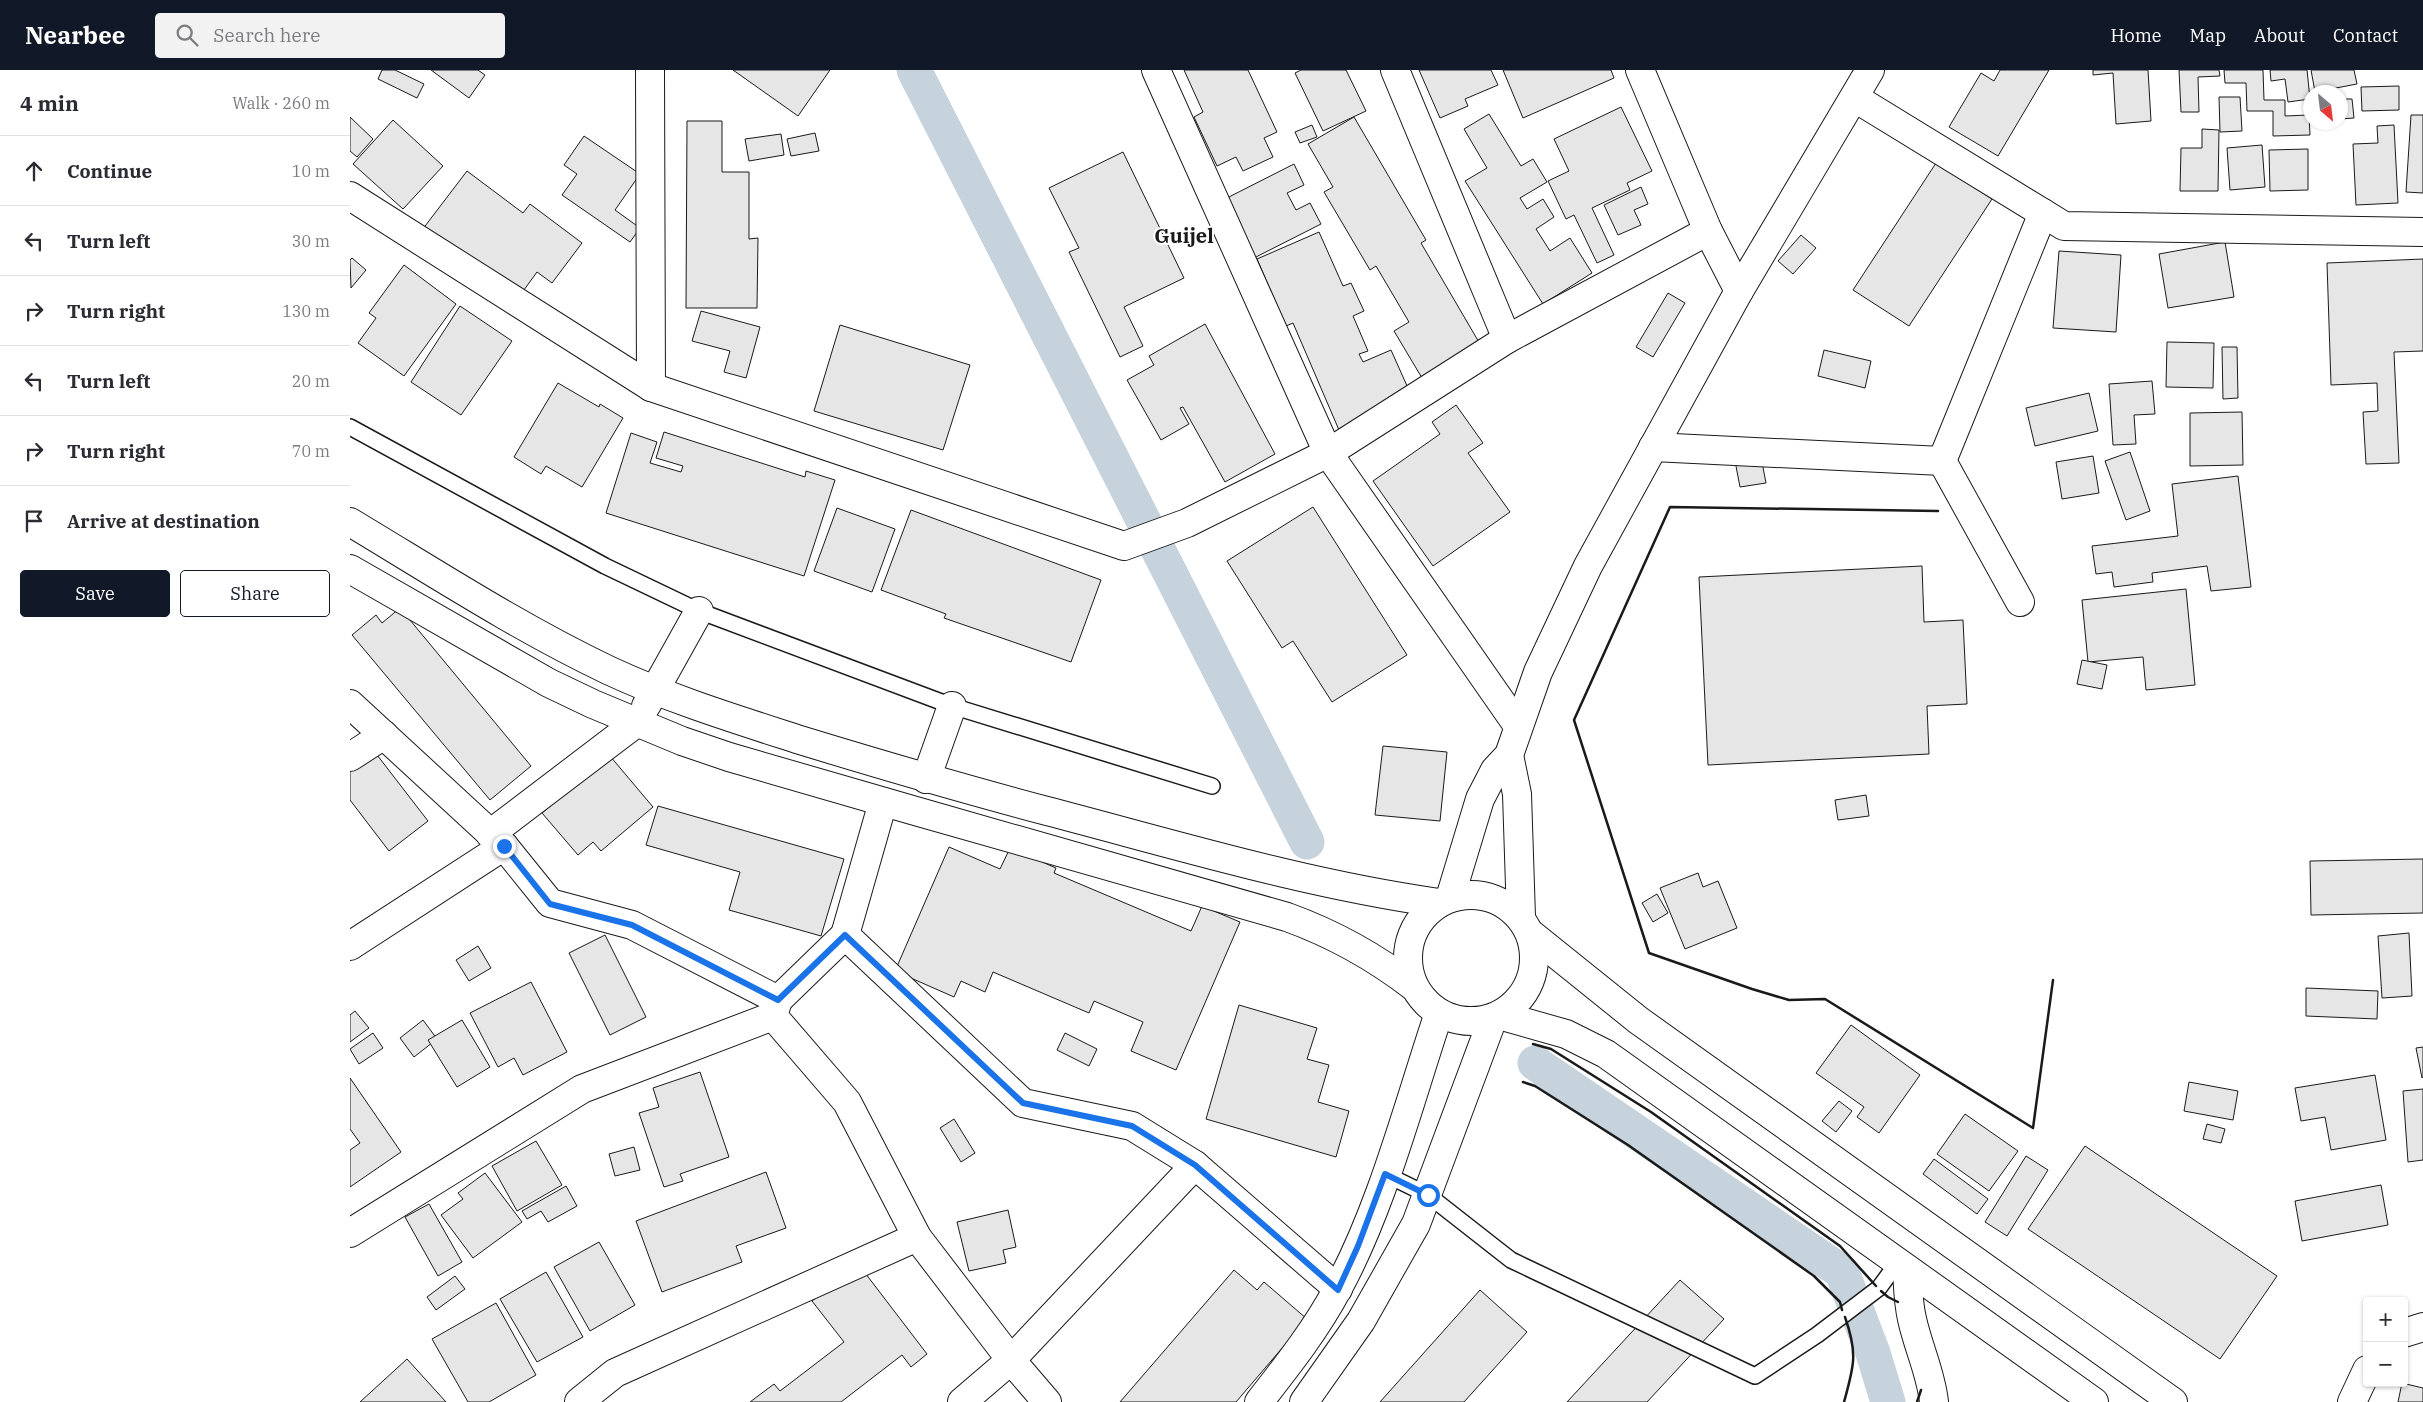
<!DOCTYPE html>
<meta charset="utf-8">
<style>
:root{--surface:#fff;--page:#f2f2f3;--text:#2b2b33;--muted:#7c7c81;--line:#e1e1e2;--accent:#111827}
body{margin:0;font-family:"IBM Plex Serif",serif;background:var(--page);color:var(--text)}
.controls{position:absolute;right:15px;bottom:15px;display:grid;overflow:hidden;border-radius:5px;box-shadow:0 1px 4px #0004}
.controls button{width:45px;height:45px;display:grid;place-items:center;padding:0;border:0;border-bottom:1px solid var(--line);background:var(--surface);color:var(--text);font:25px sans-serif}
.compass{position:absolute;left:1953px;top:15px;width:45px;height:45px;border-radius:50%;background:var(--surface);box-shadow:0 1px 4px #0004;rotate:152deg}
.stop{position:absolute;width:15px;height:15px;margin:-11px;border:4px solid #1a73e8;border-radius:50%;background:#fff}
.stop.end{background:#1a73e8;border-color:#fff;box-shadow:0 1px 5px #0008}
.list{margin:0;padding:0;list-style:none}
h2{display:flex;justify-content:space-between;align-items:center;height:65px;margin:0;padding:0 20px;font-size:21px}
h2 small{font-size:16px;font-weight:400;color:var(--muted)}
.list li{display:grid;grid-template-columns:32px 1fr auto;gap:15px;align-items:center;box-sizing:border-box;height:70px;padding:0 20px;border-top:1px solid var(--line)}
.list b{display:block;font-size:19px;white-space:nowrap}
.list em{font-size:16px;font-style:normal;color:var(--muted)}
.actions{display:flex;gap:10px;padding:15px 20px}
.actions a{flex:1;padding:11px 0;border:1px solid var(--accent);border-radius:5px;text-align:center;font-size:18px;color:var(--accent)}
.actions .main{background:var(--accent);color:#fff}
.icon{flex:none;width:28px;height:28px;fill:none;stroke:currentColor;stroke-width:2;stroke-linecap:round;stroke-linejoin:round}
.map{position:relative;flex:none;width:2073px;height:1332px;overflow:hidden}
header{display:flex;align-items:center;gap:30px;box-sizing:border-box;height:70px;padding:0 25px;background:var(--accent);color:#fff}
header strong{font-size:24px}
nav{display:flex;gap:28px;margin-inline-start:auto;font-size:18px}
.search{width:350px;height:45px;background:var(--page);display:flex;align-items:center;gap:12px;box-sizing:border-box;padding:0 18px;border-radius:5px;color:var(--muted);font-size:19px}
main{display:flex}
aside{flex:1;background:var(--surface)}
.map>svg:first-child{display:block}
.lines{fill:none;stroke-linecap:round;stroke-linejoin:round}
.canal{stroke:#c6d2dc;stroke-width:35}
.building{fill:#e6e6e6;stroke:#1a1a1a}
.service-casing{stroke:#1a1a1a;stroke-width:18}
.minor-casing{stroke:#1a1a1a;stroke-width:30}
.tertiary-casing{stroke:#1a1a1a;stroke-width:30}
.secondary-casing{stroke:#1a1a1a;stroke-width:30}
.primary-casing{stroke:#1a1a1a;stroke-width:30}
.service{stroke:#fff;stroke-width:15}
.minor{stroke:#fff;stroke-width:28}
.tertiary{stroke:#fff;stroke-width:28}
.secondary{stroke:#fff;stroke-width:28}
.primary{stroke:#fff;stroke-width:28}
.wall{stroke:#1a1a1a;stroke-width:2.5}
.route{stroke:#1a73e8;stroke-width:6}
.labels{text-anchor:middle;stroke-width:4;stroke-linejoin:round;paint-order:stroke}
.district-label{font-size:20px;font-weight:bold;fill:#1a1a1a;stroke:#fff}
</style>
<header>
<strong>Nearbee</strong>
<div class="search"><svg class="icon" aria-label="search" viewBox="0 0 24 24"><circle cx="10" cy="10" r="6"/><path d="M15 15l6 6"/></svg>Search here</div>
<nav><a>Home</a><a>Map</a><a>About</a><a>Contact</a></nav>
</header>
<main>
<aside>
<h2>4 min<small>Walk · 260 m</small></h2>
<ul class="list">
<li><svg class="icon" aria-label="ahead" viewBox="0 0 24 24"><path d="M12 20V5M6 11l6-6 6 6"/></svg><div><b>Continue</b></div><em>10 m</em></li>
<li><svg class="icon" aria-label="left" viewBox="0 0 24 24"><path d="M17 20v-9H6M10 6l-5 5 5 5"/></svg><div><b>Turn left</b></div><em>30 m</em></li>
<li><svg class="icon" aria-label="right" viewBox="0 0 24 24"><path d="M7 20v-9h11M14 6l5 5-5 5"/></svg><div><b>Turn right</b></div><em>130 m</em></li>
<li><svg class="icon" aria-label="left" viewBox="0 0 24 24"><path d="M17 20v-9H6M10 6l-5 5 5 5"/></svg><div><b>Turn left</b></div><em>20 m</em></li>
<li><svg class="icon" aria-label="right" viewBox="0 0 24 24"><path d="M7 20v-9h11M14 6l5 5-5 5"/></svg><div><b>Turn right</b></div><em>70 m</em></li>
<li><svg class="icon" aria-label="arrive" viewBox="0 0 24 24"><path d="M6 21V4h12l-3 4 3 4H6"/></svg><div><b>Arrive at destination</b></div></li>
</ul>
<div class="actions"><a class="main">Save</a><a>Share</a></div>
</aside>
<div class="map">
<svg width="2073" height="1332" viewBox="0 0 2073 1332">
<rect width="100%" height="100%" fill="#fff"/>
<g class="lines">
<g class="canal">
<path d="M 564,0 L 957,772"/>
<path d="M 1185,993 L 1492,1202 L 1523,1283 L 1538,1332"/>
</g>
</g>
<g class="building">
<path d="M 32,0 L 45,0 L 74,14 L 67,28 L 28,9 Z"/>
<path d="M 81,0 L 128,0 L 135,5 L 119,28 Z"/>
<path d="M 383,0 L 480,0 L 448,46 Z"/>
<path d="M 834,0 L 898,0 L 927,62 L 914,68 L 923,87 L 893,101 L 886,87 L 867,96 L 844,47 L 853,42 Z"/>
<path d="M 951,0 L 996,0 L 1016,41 L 973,61 L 945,3 Z"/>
<path d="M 1069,0 L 1141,0 L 1148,15 L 1115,29 L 1118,36 L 1090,48 Z"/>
<path d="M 1153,0 L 1261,0 L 1264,8 L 1173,48 Z"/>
<path d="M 1650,0 L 1699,0 L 1648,86 L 1599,57 L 1631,3 L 1644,11 Z"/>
<path d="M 1743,0 L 1798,0 L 1801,51 L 1766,54 L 1763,3 L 1743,5 Z"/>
<path d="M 1829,0 L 1869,0 L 1870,6 L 1848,7 L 1849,42 L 1831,42 Z"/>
<path d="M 1874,0 L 1913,0 L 1914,30 L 1935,30 L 1935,46 L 1959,45 L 1960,65 L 1923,66 L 1923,41 L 1897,41 L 1896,13 L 1875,13 Z"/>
<path d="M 1920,0 L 1957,0 L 1960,29 L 1938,32 L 1935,9 L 1921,11 Z"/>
<path d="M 1961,0 L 2004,0 L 2007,14 L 1965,22 Z"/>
<path d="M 2049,16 L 2049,40 L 2012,41 L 2011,17 Z"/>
<path d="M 1869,27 L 1890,27 L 1892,61 L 1870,62 Z"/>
<path d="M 1990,29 L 2002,29 L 2004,48 L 1990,49 Z"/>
<path d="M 1271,37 L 1302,101 L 1277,113 L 1280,120 L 1242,138 L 1264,185 L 1247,193 L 1224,145 L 1216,149 L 1198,111 L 1219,101 L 1204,69 Z"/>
<path d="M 1139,44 L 1171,96 L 1183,89 L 1197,112 L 1170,128 L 1177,139 L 1193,129 L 1204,147 L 1186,159 L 1200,181 L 1220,168 L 1242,203 L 1193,234 L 1115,111 L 1137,98 L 1114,59 Z"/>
<path d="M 2061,45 L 2073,45 L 2073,123 L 2056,122 Z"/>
<path d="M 0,47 L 23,69 L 7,87 L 0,81 Z"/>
<path d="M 1004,47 L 1076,170 L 1071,173 L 1130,274 L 1072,308 L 1044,261 L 1059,252 L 1026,196 L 1020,200 L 974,122 L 983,117 L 958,74 Z"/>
<path d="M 43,50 L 93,96 L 53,139 L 3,94 Z"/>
<path d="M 337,51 L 372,51 L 372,102 L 399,102 L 399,169 L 408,168 L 407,238 L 336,238 Z"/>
<path d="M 962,55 L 967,67 L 950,73 L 945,62 Z"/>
<path d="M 2044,55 L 2048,133 L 2006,135 L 2003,74 L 2028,73 L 2027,56 Z"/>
<path d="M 1852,59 L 1869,60 L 1868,121 L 1830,121 L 1831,78 L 1852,78 Z"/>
<path d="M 465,63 L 469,81 L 441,86 L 437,69 Z"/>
<path d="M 431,64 L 434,85 L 399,91 L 395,69 Z"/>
<path d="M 234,66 L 290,104 L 265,140 L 290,158 L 280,172 L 212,125 L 227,104 L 214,95 Z"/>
<path d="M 1912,75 L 1915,117 L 1880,120 L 1877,78 Z"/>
<path d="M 1958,79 L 1958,120 L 1920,121 L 1919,80 Z"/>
<path d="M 773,82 L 834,208 L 774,237 L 793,276 L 770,287 L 719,182 L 729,178 L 699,118 Z"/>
<path d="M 1586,93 L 1642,129 L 1559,256 L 1503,220 Z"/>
<path d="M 944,94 L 954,115 L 937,123 L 946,140 L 960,133 L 971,154 L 902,189 L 873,130 Z"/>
<path d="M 117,101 L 173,143 L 180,134 L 232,173 L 202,213 L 187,202 L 171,224 L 69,164 Z"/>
<path d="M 1291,117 L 1298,134 L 1284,140 L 1291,155 L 1268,165 L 1254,135 Z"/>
<path d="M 969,162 L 993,216 L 1001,213 L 1014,241 L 1003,246 L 1018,281 L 1009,284 L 1013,292 L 1041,280 L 1062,327 L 989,360 L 943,253 L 936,256 L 907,189 Z"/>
<path d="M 1451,165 L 1466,178 L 1443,204 L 1428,191 Z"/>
<path d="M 1875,172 L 1884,227 L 1818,238 L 1809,184 Z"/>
<path d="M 1709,181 L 1771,185 L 1766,262 L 1703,258 Z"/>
<path d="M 2,188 L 16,200 L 1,218 L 0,190 Z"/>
<path d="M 2073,189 L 2073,281 L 2044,282 L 2049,393 L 2016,394 L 2013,342 L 2028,341 L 2027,313 L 1981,315 L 1977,193 Z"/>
<path d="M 54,195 L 106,234 L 54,306 L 8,273 L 26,248 L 19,243 Z"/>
<path d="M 1318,223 L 1335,233 L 1303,287 L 1286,277 Z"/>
<path d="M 110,236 L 162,271 L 111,345 L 61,312 Z"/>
<path d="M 351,241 L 410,257 L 396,308 L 374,302 L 380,281 L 342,271 Z"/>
<path d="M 855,254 L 925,384 L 875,412 L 833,337 L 830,338 L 839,354 L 811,370 L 777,310 L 804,295 L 799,286 Z"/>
<path d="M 490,255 L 620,295 L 593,380 L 464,341 Z"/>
<path d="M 1817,272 L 1864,273 L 1863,318 L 1816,317 Z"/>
<path d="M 1872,277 L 1887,277 L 1888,328 L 1873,329 Z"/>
<path d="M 1474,280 L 1521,291 L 1515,318 L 1468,306 Z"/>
<path d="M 1802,311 L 1805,344 L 1784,345 L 1786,374 L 1763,375 L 1759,314 Z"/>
<path d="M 208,313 L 249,337 L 250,334 L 273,348 L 232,417 L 196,396 L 191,404 L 164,387 Z"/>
<path d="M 1739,323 L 1748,361 L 1685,376 L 1676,338 Z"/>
<path d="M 1106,335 L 1133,373 L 1118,383 L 1160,442 L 1083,496 L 1023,411 L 1090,364 L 1082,352 Z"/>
<path d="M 1892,342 L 1893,395 L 1840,396 L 1840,343 Z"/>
<path d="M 314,362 L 455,407 L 456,401 L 485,410 L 454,506 L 256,443 L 281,363 L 307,372 L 300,393 L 331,402 L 333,396 L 306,388 Z"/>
<path d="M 1780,382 L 1800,441 L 1776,450 L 1755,391 Z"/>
<path d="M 1743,386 L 1749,423 L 1712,429 L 1706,392 Z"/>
<path d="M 1411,387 L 1416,413 L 1390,417 L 1385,391 Z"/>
<path d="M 1888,406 L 1901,517 L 1861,521 L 1857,496 L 1802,503 L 1803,512 L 1764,517 L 1762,502 L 1746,504 L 1742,476 L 1828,466 L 1822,414 Z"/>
<path d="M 963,437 L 1057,585 L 982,632 L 943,571 L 932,578 L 877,491 Z"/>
<path d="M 487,438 L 545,459 L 522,522 L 464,501 Z"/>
<path d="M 561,440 L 751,510 L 721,592 L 594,548 L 596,544 L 531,520 Z"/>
<path d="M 1572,496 L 1574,552 L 1613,550 L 1617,634 L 1577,636 L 1579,684 L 1358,695 L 1349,507 Z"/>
<path d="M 1836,519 L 1845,615 L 1796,620 L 1793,587 L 1738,592 L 1732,530 Z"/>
<path d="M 50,538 L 181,696 L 140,730 L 2,565 L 26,545 L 32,553 Z"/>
<path d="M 1732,590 L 1757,595 L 1752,619 L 1727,614 Z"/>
<path d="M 1033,676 L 1097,682 L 1090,751 L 1025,745 Z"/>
<path d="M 24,681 L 78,751 L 39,781 L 0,730 L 0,700 Z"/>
<path d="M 260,686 L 303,737 L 251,781 L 243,772 L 228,785 L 192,743 Z"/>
<path d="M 1516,725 L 1519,746 L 1488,750 L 1485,730 Z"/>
<path d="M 308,736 L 494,789 L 471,866 L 379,840 L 390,802 L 296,775 Z"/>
<path d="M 599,777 L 650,799 L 660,778 L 706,798 L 704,803 L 841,861 L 852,836 L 890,852 L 826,1000 L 781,981 L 793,952 L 744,931 L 739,943 L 643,902 L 635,922 L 611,911 L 604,927 L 545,901 Z"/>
<path d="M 2073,789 L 2073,843 L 1961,845 L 1960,791 Z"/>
<path d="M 1348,803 L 1353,817 L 1368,811 L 1387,858 L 1335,879 L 1310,818 Z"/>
<path d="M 1307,824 L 1318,843 L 1303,852 L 1292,833 Z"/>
<path d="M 2059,863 L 2062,926 L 2032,928 L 2028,866 Z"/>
<path d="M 255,865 L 296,947 L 260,965 L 219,883 Z"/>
<path d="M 128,876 L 141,898 L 119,911 L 106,890 Z"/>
<path d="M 181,912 L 217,982 L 173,1005 L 164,988 L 148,997 L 120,943 Z"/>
<path d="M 1956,918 L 2028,921 L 2027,949 L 1956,946 Z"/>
<path d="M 889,935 L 967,958 L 957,989 L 979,995 L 968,1032 L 999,1041 L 986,1087 L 856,1049 Z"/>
<path d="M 5,941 L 19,958 L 0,972 L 0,945 Z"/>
<path d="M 73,950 L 87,969 L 64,987 L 50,968 Z"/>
<path d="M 112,950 L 140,997 L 107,1017 L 78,970 Z"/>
<path d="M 1501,955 L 1570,1005 L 1529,1063 L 1507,1047 L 1514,1037 L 1466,1003 Z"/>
<path d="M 23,963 L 33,978 L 9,994 L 0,979 Z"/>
<path d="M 715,963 L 747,979 L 739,996 L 707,980 Z"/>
<path d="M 2073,977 L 2073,1007 L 2072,1008 L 2066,978 Z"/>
<path d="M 350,1002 L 379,1087 L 330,1104 L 333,1111 L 314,1117 L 289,1043 L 309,1037 L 303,1018 Z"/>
<path d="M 2025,1005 L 2036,1070 L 1981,1080 L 1975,1047 L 1951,1051 L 1945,1018 Z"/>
<path d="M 0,1008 L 51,1082 L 0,1117 L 0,1080 L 10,1073 L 0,1059 Z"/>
<path d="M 1839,1012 L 1888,1021 L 1883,1050 L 1834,1041 Z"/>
<path d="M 2073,1019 L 2073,1090 L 2058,1092 L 2053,1021 Z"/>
<path d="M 1489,1031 L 1502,1041 L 1486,1062 L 1472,1051 Z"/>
<path d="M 1615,1044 L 1668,1081 L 1639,1121 L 1587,1084 Z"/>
<path d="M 604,1049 L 625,1083 L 611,1092 L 590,1058 Z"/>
<path d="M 1857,1054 L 1875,1059 L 1871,1073 L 1853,1069 Z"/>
<path d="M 186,1071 L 212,1115 L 167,1141 L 142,1096 Z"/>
<path d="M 1735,1076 L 1927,1206 L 1870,1289 L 1678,1159 Z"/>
<path d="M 284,1077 L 290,1100 L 265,1106 L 259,1084 Z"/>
<path d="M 1676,1086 L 1698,1100 L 1657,1166 L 1635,1152 Z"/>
<path d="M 1584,1089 L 1638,1129 L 1627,1144 L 1573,1104 Z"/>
<path d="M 416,1102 L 436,1158 L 386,1176 L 392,1192 L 312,1222 L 286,1151 Z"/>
<path d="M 135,1103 L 172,1152 L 123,1188 L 91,1145 L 113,1129 L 108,1123 Z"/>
<path d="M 2031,1115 L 2038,1155 L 1952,1171 L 1945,1131 Z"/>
<path d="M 216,1116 L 227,1136 L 198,1152 L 191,1141 L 177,1149 L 172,1141 Z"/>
<path d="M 79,1134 L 112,1192 L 88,1206 L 55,1147 Z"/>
<path d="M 658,1140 L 666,1177 L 653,1180 L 656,1193 L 619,1201 L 607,1152 Z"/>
<path d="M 249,1172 L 285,1235 L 240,1261 L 204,1197 Z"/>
<path d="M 509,1195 L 577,1284 L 561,1297 L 552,1285 L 491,1332 L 400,1332 L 424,1314 L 430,1321 L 494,1272 L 462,1231 Z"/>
<path d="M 884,1200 L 907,1220 L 914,1212 L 957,1249 L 886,1332 L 770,1332 Z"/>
<path d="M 196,1202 L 233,1267 L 187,1292 L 150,1229 Z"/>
<path d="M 105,1206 L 115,1219 L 86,1240 L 77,1227 Z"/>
<path d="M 1330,1210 L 1374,1249 L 1297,1332 L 1217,1332 Z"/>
<path d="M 1130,1220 L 1177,1262 L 1114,1332 L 1030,1332 Z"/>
<path d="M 146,1233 L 186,1305 L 139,1332 L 118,1332 L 82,1269 Z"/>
<path d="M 57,1289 L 96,1332 L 10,1332 Z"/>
<path d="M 2052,1313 L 2073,1318 L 2073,1332 L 2048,1332 Z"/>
</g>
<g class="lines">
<g class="service-casing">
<g id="service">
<path d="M 0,357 L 255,496 L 349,541 L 602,636 L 862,716"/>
<path d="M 1035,1104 L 1078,1125 L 1161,1190 L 1405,1306 L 1467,1265 L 1529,1218 L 1548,1192"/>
</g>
</g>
<g class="minor-casing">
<g id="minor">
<path d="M 300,0 L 301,317"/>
<path d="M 806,0 L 978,383 L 1168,656"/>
<path d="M 1045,0 L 1157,269"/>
<path d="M 1290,0 L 1358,161 L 1389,221"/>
<path d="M 0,126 L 301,317 L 774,476 L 837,453 L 978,383 L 1157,269 L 1358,161"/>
<path d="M 1303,377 L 1592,391 L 1693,143"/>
<path d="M 1592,391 L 1670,532"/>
<path d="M 0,634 L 154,776"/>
<path d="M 0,687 L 34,665"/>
<path d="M 140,764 L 286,653"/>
<path d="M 495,865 L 533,732"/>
<path d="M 0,876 L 154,776 L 200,833 L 282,855 L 428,930 L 423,946 L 497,1032 L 567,1167 L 661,1290 L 697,1332"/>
<path d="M 428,930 L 495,865 L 673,1033 L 782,1056 L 845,1095"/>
<path d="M 0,1163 L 232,1019 L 423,946"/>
<path d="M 1557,1199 C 1558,1216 1558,1232 1562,1249 C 1568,1277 1581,1303 1584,1332"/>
<path d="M 2054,1263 L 2073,1257"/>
<path d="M 229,1332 L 265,1303 L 567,1167"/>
<path d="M 612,1332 L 661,1290 L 845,1095 L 988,1219"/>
<path d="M 2002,1332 L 2017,1300"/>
</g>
</g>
<g class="tertiary-casing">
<path id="tertiary" d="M 1505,28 L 1714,156 L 2073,162"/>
</g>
<g class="secondary-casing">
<g id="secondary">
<path d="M 1159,685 L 1167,724 L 1171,847"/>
<path d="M 1100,828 L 1130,729 L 1145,700 L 1159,685 L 1188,602 L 1238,496 L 1389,221 L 1520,0"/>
<path d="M 909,1332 C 937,1296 965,1261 987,1220 C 1032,1138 1059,1032 1089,943"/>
<path d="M 954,1332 L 1011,1251 L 1066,1154 L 1143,948"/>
</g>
</g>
<g class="primary-casing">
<g id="primary">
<path d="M 0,452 C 85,503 168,557 258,600 C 320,629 385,649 450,670 C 532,695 614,719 697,741 C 827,775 955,814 1089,833"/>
<path d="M 0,499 L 199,613 L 243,634 L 332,671 L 379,687 L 562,740 L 937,847 C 984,864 1024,886 1064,917"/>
<path d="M 296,636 L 349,541"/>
<path d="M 576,709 L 602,636"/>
<circle cx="1121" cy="888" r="63"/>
<path d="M 1181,864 L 1288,950 L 1823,1332"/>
<path d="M 1149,945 L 1216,964 L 1256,984 L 1744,1332"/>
</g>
</g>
<use href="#service" class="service"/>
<use href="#minor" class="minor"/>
<use href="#tertiary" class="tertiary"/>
<use href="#secondary" class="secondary"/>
<use href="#primary" class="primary"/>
<g class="wall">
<path d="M 1588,441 L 1320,437 L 1224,650 L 1299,883 L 1402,919 L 1439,930 L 1475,929 L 1683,1058 L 1703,910"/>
<path d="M 1183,974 L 1201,979 L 1301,1042 L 1490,1176 L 1526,1216"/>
<path d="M 1173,1012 L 1185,1016 L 1278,1075 L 1464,1206 L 1490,1232 L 1492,1240"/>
<path d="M 1531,1221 L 1538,1227 L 1548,1232"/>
<path d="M 1494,1332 C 1504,1296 1508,1284 1495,1247"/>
<path d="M 1567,1332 L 1571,1320"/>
</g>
</g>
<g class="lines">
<path class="route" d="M 154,776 L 200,834 L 282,855 L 428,930 L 495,865 L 673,1033 L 782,1056 L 845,1095 L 988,1220 L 1008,1176 L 1035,1104 L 1078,1125"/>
</g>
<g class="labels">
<g class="district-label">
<text x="834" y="173">Guijel</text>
</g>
</g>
</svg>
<div class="controls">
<button>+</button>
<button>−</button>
</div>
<svg class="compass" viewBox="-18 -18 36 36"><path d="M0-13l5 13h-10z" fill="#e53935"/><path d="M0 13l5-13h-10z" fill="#7c7c81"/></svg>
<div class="stop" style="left:1078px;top:1125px"></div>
<div class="stop end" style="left:154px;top:776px"></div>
</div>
</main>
